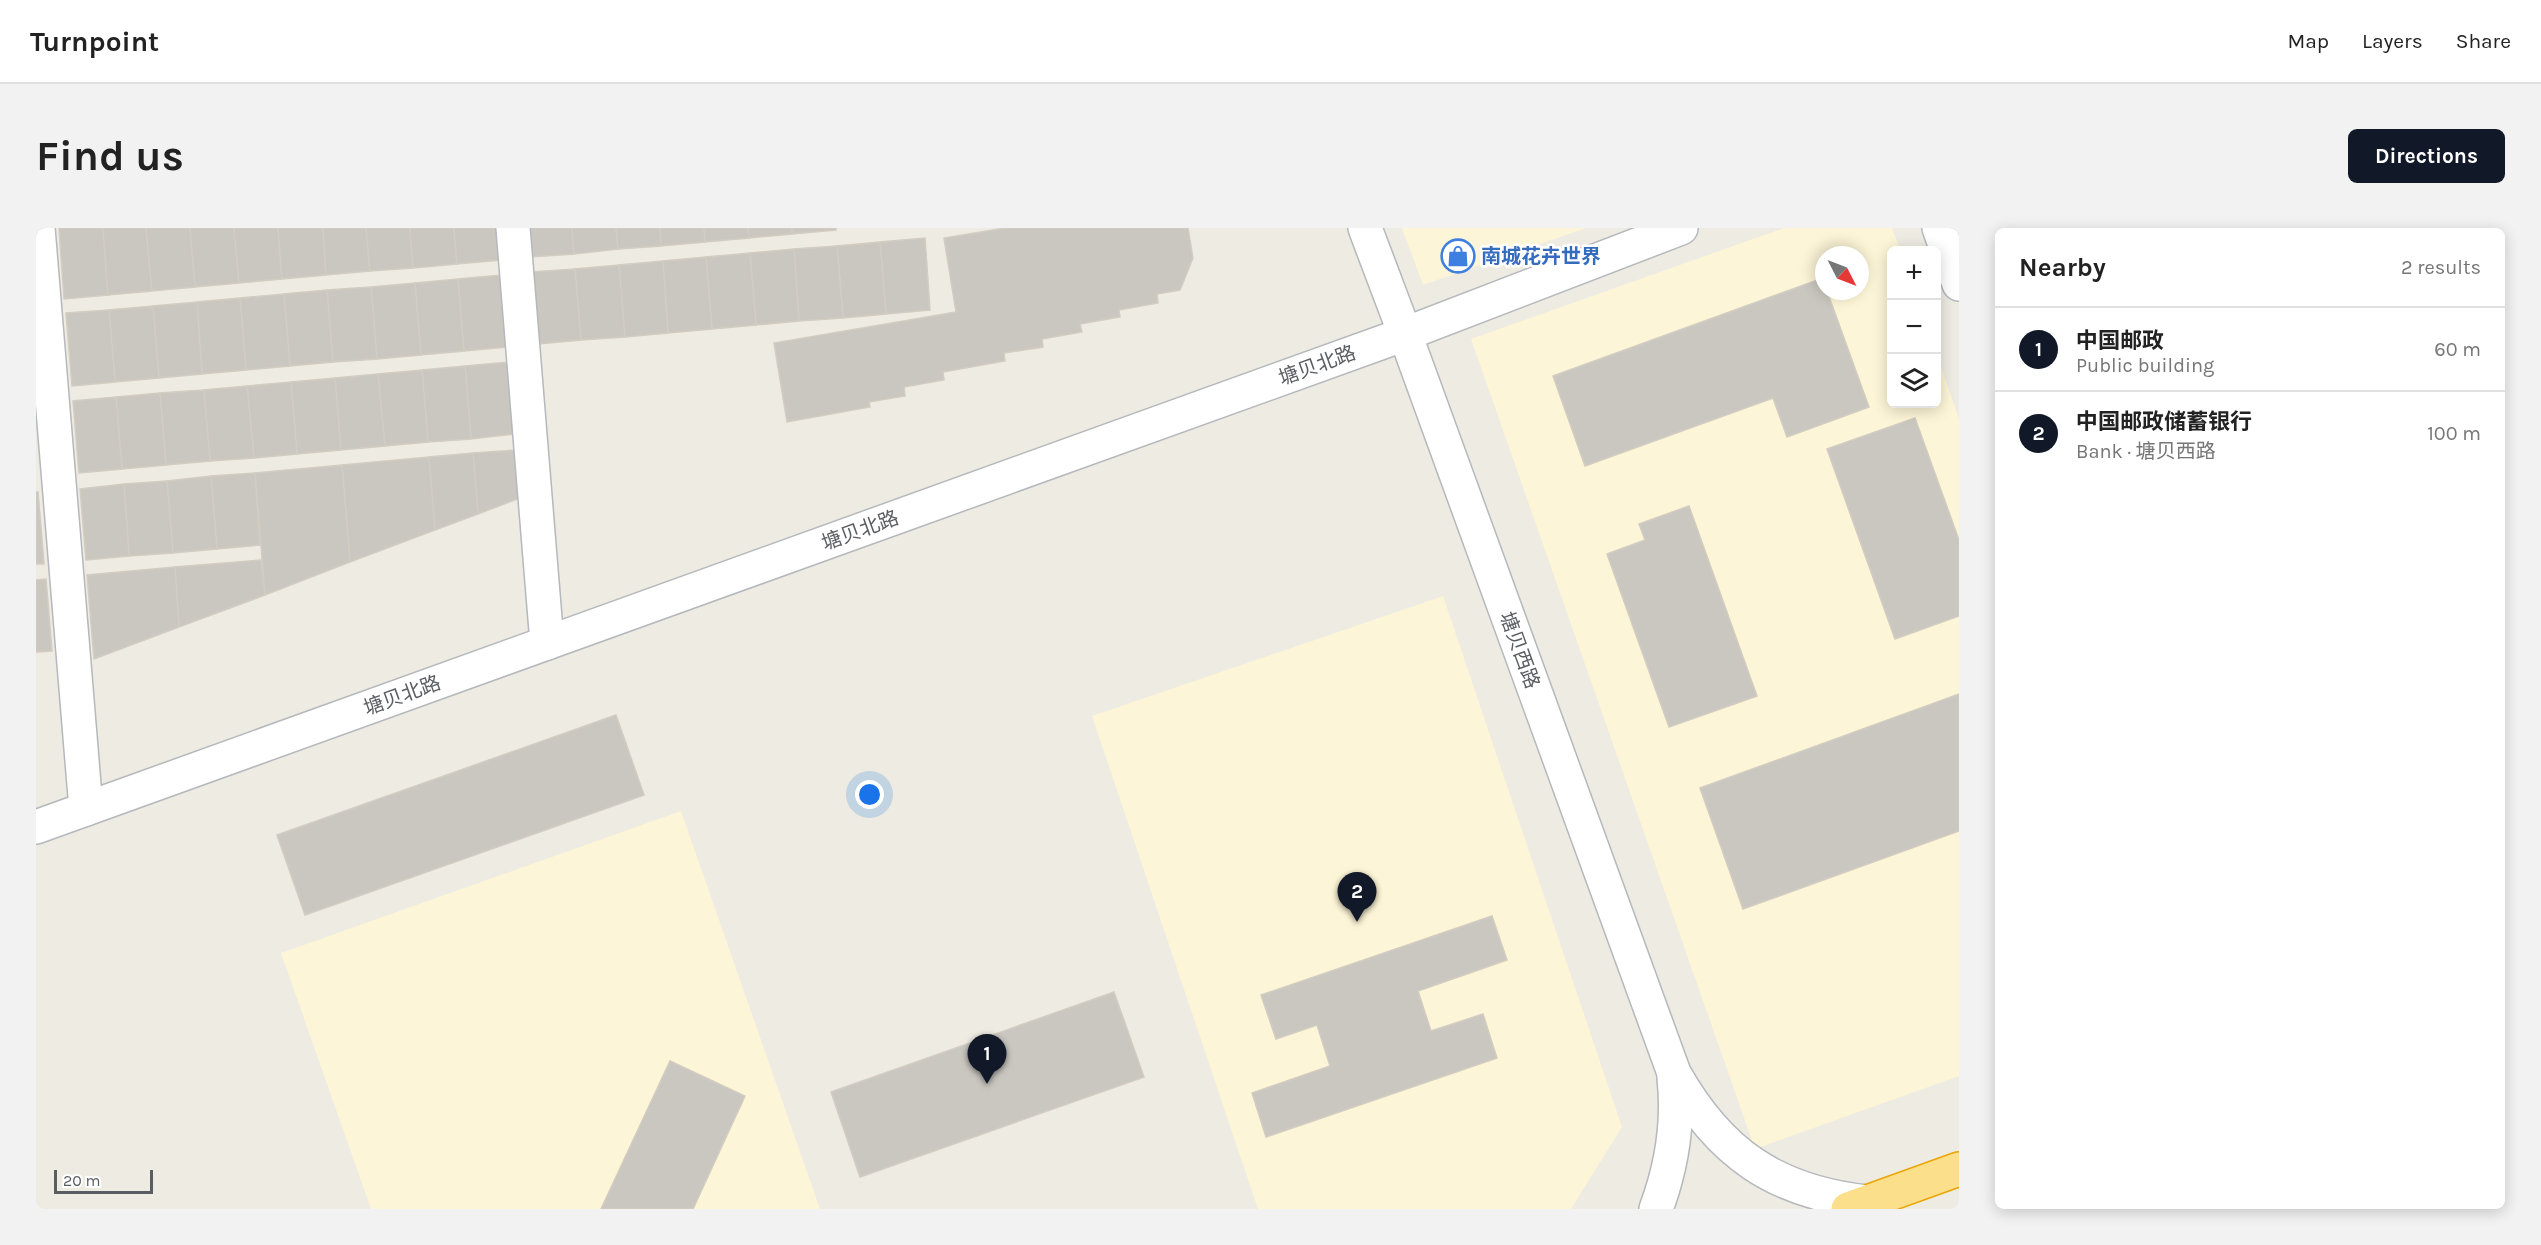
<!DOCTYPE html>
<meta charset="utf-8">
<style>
:root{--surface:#fff;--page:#f2f2f2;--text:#222;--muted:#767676;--line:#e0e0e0;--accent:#111827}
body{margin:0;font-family:Karla,"Noto Sans SC",sans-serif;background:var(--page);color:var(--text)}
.controls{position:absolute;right:18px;top:18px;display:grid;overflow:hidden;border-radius:9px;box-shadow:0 3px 15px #0003}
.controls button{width:54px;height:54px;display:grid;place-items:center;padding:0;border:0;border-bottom:2px solid var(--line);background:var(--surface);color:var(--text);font:30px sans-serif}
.compass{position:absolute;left:1779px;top:18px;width:54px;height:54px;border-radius:50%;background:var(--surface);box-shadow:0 3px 15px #0003;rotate:132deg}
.scale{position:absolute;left:18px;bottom:15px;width:99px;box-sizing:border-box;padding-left:6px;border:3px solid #5a5e63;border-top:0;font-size:16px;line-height:21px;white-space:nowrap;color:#5a5e63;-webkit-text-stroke:4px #fff;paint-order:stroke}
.you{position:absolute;left:834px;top:567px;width:21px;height:21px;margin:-15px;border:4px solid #fff;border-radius:50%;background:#1a73e8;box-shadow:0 0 0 9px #1a73e833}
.badge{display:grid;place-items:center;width:39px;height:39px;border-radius:50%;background:var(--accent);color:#fff;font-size:20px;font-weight:700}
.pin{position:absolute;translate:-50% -50px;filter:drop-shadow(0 2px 3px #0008)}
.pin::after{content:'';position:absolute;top:32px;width:21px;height:18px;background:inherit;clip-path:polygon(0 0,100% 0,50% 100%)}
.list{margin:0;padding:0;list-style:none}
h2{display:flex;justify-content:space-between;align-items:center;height:78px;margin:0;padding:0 24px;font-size:26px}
h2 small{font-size:20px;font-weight:400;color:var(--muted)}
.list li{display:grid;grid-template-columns:39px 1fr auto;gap:18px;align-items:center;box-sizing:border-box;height:84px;padding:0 24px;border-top:2px solid var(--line)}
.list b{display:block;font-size:22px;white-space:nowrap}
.list p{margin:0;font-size:20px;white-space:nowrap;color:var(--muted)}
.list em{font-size:20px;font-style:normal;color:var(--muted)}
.icon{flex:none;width:33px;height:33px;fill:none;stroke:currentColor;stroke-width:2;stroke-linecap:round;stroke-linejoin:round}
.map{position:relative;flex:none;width:1923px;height:981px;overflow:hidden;border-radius:9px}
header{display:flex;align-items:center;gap:36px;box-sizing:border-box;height:84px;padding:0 30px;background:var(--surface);border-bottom:2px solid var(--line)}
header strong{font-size:28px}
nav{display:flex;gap:33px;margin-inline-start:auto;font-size:21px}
.intro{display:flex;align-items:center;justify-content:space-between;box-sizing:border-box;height:144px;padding:0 36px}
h1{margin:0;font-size:42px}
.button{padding:15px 27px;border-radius:9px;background:var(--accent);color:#fff;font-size:21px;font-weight:700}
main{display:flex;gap:36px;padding:0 36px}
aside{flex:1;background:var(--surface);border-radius:9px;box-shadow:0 3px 15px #0003}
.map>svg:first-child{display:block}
.commercial{fill:#fdf5d7;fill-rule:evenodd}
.building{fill:#cac7c1;stroke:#d2ccc1;stroke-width:1.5}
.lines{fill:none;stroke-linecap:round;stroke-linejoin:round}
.minor-casing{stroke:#b5b8bc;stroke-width:36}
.highway-casing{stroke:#eba504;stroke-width:36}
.minor{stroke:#fff;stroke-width:33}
.highway{stroke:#fbdf8b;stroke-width:33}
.labels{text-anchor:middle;stroke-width:5;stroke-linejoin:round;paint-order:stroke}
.shop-label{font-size:20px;font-weight:bold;fill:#366cbe;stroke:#fff;text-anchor:start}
.street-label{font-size:20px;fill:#5a5e63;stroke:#fff}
</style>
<header>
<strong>Turnpoint</strong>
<nav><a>Map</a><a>Layers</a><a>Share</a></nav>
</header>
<div class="intro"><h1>Find us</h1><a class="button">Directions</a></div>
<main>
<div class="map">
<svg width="1923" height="981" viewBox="0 0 1923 981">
<rect width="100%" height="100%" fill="#edebe2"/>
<g class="commercial">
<path d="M 1366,0 L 1550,0 L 1387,57 Z"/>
<path d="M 1748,0 L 1856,0 L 1864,22 L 1856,22 L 1856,176 L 1900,176 L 1901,127 L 1923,191 L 1923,848 L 1719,921 L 1435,111 ZM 1788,27 L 1824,27 L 1824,63 L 1788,63 Z"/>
<path d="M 1407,368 L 1586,899 L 1535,981 L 1222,981 L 1056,488 Z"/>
<path d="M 645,583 L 784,981 L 335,981 L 245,725 Z"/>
</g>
<g class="building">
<path d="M 23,0 L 67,0 L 72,67 L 28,71 Z"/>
<path d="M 67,0 L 110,0 L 116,63 L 72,67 Z"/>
<path d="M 110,0 L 154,0 L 159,59 L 116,63 Z"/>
<path d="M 154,0 L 198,0 L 203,55 L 159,59 Z"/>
<path d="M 198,0 L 242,0 L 246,51 L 203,55 Z"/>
<path d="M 242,0 L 287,0 L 290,47 L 246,51 Z"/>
<path d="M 287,0 L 330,0 L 334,43 L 290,47 Z"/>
<path d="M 330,0 L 374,0 L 377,40 L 334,43 Z"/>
<path d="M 374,0 L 418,0 L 421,36 L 377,40 Z"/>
<path d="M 418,0 L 462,0 L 465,32 L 421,36 Z"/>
<path d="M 492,0 L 536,0 L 538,26 L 494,29 Z"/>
<path d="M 536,0 L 580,0 L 582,21 L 538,26 Z"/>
<path d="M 580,0 L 624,0 L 625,18 L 582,21 Z"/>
<path d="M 624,0 L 668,0 L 669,14 L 625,18 Z"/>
<path d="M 668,0 L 712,0 L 713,10 L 669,14 Z"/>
<path d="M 712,0 L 756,0 L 756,6 L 713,10 Z"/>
<path d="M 756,0 L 800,0 L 800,2 L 756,6 Z"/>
<path d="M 969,0 L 1152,0 L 1157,30 L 1144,62 L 1121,66 L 1122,75 L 1083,82 L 1084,89 L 1044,96 L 1046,104 L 1006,111 L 1007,119 L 968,125 L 969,133 L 907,144 L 908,152 L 868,159 L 869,168 L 833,174 L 834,179 L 751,194 L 738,115 L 920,84 L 908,10 Z"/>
<path d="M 889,10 L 894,82 L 850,86 L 844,14 Z"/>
<path d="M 844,14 L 850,86 L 807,90 L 801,18 Z"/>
<path d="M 801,18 L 807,90 L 763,93 L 758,21 Z"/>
<path d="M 758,21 L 763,93 L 720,97 L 714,25 Z"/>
<path d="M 714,25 L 720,97 L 676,101 L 670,29 Z"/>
<path d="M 670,29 L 676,101 L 632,105 L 627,33 Z"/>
<path d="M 627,33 L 632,105 L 589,109 L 583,37 Z"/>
<path d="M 583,37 L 589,109 L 545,112 L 539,41 Z"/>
<path d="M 539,41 L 545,112 L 502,116 L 495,44 Z"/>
<path d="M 466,47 L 472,119 L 428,123 L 422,51 Z"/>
<path d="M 1787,50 L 1788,63 L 1791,63 L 1833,179 L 1751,209 L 1737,170 L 1549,238 L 1517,148 Z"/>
<path d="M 422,51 L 428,123 L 385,127 L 379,55 Z"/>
<path d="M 379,55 L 385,127 L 341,131 L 335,59 Z"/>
<path d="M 335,59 L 341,131 L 297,134 L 291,62 Z"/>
<path d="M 291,62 L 297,134 L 254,138 L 248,66 Z"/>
<path d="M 248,66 L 254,138 L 210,142 L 204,70 Z"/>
<path d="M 204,70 L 210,142 L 166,146 L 161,74 Z"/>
<path d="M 161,74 L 166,146 L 123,150 L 117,78 Z"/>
<path d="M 117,78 L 123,150 L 79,154 L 73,82 Z"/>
<path d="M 73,82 L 79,154 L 36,158 L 30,85 Z"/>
<path d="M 473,134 L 479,206 L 435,211 L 429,138 Z"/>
<path d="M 429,138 L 435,211 L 392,214 L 386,142 Z"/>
<path d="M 386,142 L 392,214 L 349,218 L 342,146 Z"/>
<path d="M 342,146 L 349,218 L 305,222 L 299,150 Z"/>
<path d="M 299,150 L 305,222 L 261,226 L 255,154 Z"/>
<path d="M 255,154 L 261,226 L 218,230 L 211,158 Z"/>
<path d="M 211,158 L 218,230 L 174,233 L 168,162 Z"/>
<path d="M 168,162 L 174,233 L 130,237 L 124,165 Z"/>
<path d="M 124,165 L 130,237 L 86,241 L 80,169 Z"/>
<path d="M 80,169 L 86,241 L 43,245 L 37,173 Z"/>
<path d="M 1879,190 L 1923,312 L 1923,388 L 1859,411 L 1791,221 Z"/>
<path d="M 481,222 L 484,270 L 442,286 L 437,225 Z"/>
<path d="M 437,225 L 442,286 L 399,302 L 393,229 Z"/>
<path d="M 393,229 L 399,302 L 314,334 L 306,237 Z"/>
<path d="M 306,237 L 314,334 L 229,367 L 219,245 Z"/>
<path d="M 219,245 L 224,317 L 181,321 L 175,248 Z"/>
<path d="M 175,248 L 181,321 L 137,325 L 131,253 Z"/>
<path d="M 131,253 L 137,325 L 93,328 L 88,256 Z"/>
<path d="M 88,256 L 93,328 L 50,332 L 44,261 Z"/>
<path d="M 0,264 L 2,264 L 8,336 L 0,336 Z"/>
<path d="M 1653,278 L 1721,468 L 1633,499 L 1571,326 L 1609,312 L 1603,296 Z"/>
<path d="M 225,332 L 229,367 L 143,399 L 139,339 Z"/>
<path d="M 139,339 L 143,399 L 58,431 L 51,347 Z"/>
<path d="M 10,351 L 16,423 L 0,424 L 0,352 Z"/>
<path d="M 1923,466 L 1923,603 L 1707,681 L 1664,560 Z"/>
<path d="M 580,487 L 608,567 L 269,687 L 241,607 Z"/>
<path d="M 1456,688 L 1471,732 L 1382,763 L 1395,803 L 1447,786 L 1461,830 L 1230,909 L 1216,865 L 1294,838 L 1281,797 L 1240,811 L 1225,767 Z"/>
<path d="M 1078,764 L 1108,849 L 824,949 L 795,864 Z"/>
<path d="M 634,833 L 709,868 L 657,981 L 565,981 Z"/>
</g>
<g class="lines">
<g class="minor-casing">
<g id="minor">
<path d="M 2,0 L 50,581"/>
<path d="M 477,0 L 511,415"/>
<path d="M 1329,0 L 1369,106 L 1638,845 C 1683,925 1739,964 1831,974"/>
<path d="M 1903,0 L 1923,56"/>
<path d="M 0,599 L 1369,106 L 1645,0"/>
<path d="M 1620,981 C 1636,938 1643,896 1638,850"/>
</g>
</g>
<g class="highway-casing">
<path id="highway" d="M 1812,981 L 1923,941"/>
</g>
<use href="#minor" class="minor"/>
<use href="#highway" class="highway"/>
</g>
<defs>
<g id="shop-ring" transform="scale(1.725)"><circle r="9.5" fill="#fff" stroke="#3f7fe0" stroke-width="1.5"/><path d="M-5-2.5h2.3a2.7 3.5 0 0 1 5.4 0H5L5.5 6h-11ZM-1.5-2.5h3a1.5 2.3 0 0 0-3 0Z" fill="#3f7fe0"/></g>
</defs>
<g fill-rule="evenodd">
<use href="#shop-ring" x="1422" y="28"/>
</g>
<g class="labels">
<g class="shop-label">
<text x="1445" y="35">南城花卉世界</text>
</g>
<g class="street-label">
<text transform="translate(1281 137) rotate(-20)" y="7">塘贝北路</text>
<text transform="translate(824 302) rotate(-20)" y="7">塘贝北路</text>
<text transform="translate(1484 422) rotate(70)" y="7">塘贝西路</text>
<text transform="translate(366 467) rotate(-20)" y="7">塘贝北路</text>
</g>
</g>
</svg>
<div class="controls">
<button>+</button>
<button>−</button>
<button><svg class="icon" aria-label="layers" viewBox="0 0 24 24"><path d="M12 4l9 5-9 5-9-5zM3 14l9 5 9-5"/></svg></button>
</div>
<svg class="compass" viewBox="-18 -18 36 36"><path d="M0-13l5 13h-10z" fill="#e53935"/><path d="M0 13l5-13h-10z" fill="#767676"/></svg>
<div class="scale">20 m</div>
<div class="you"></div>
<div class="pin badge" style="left:951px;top:856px">1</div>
<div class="pin badge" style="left:1321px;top:694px">2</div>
</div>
<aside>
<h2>Nearby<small>2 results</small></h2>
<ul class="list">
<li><span class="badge">1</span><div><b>中国邮政</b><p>Public building</p></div><em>60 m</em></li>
<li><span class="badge">2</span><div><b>中国邮政储蓄银行</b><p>Bank · 塘贝西路</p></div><em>100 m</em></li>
</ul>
</aside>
</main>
